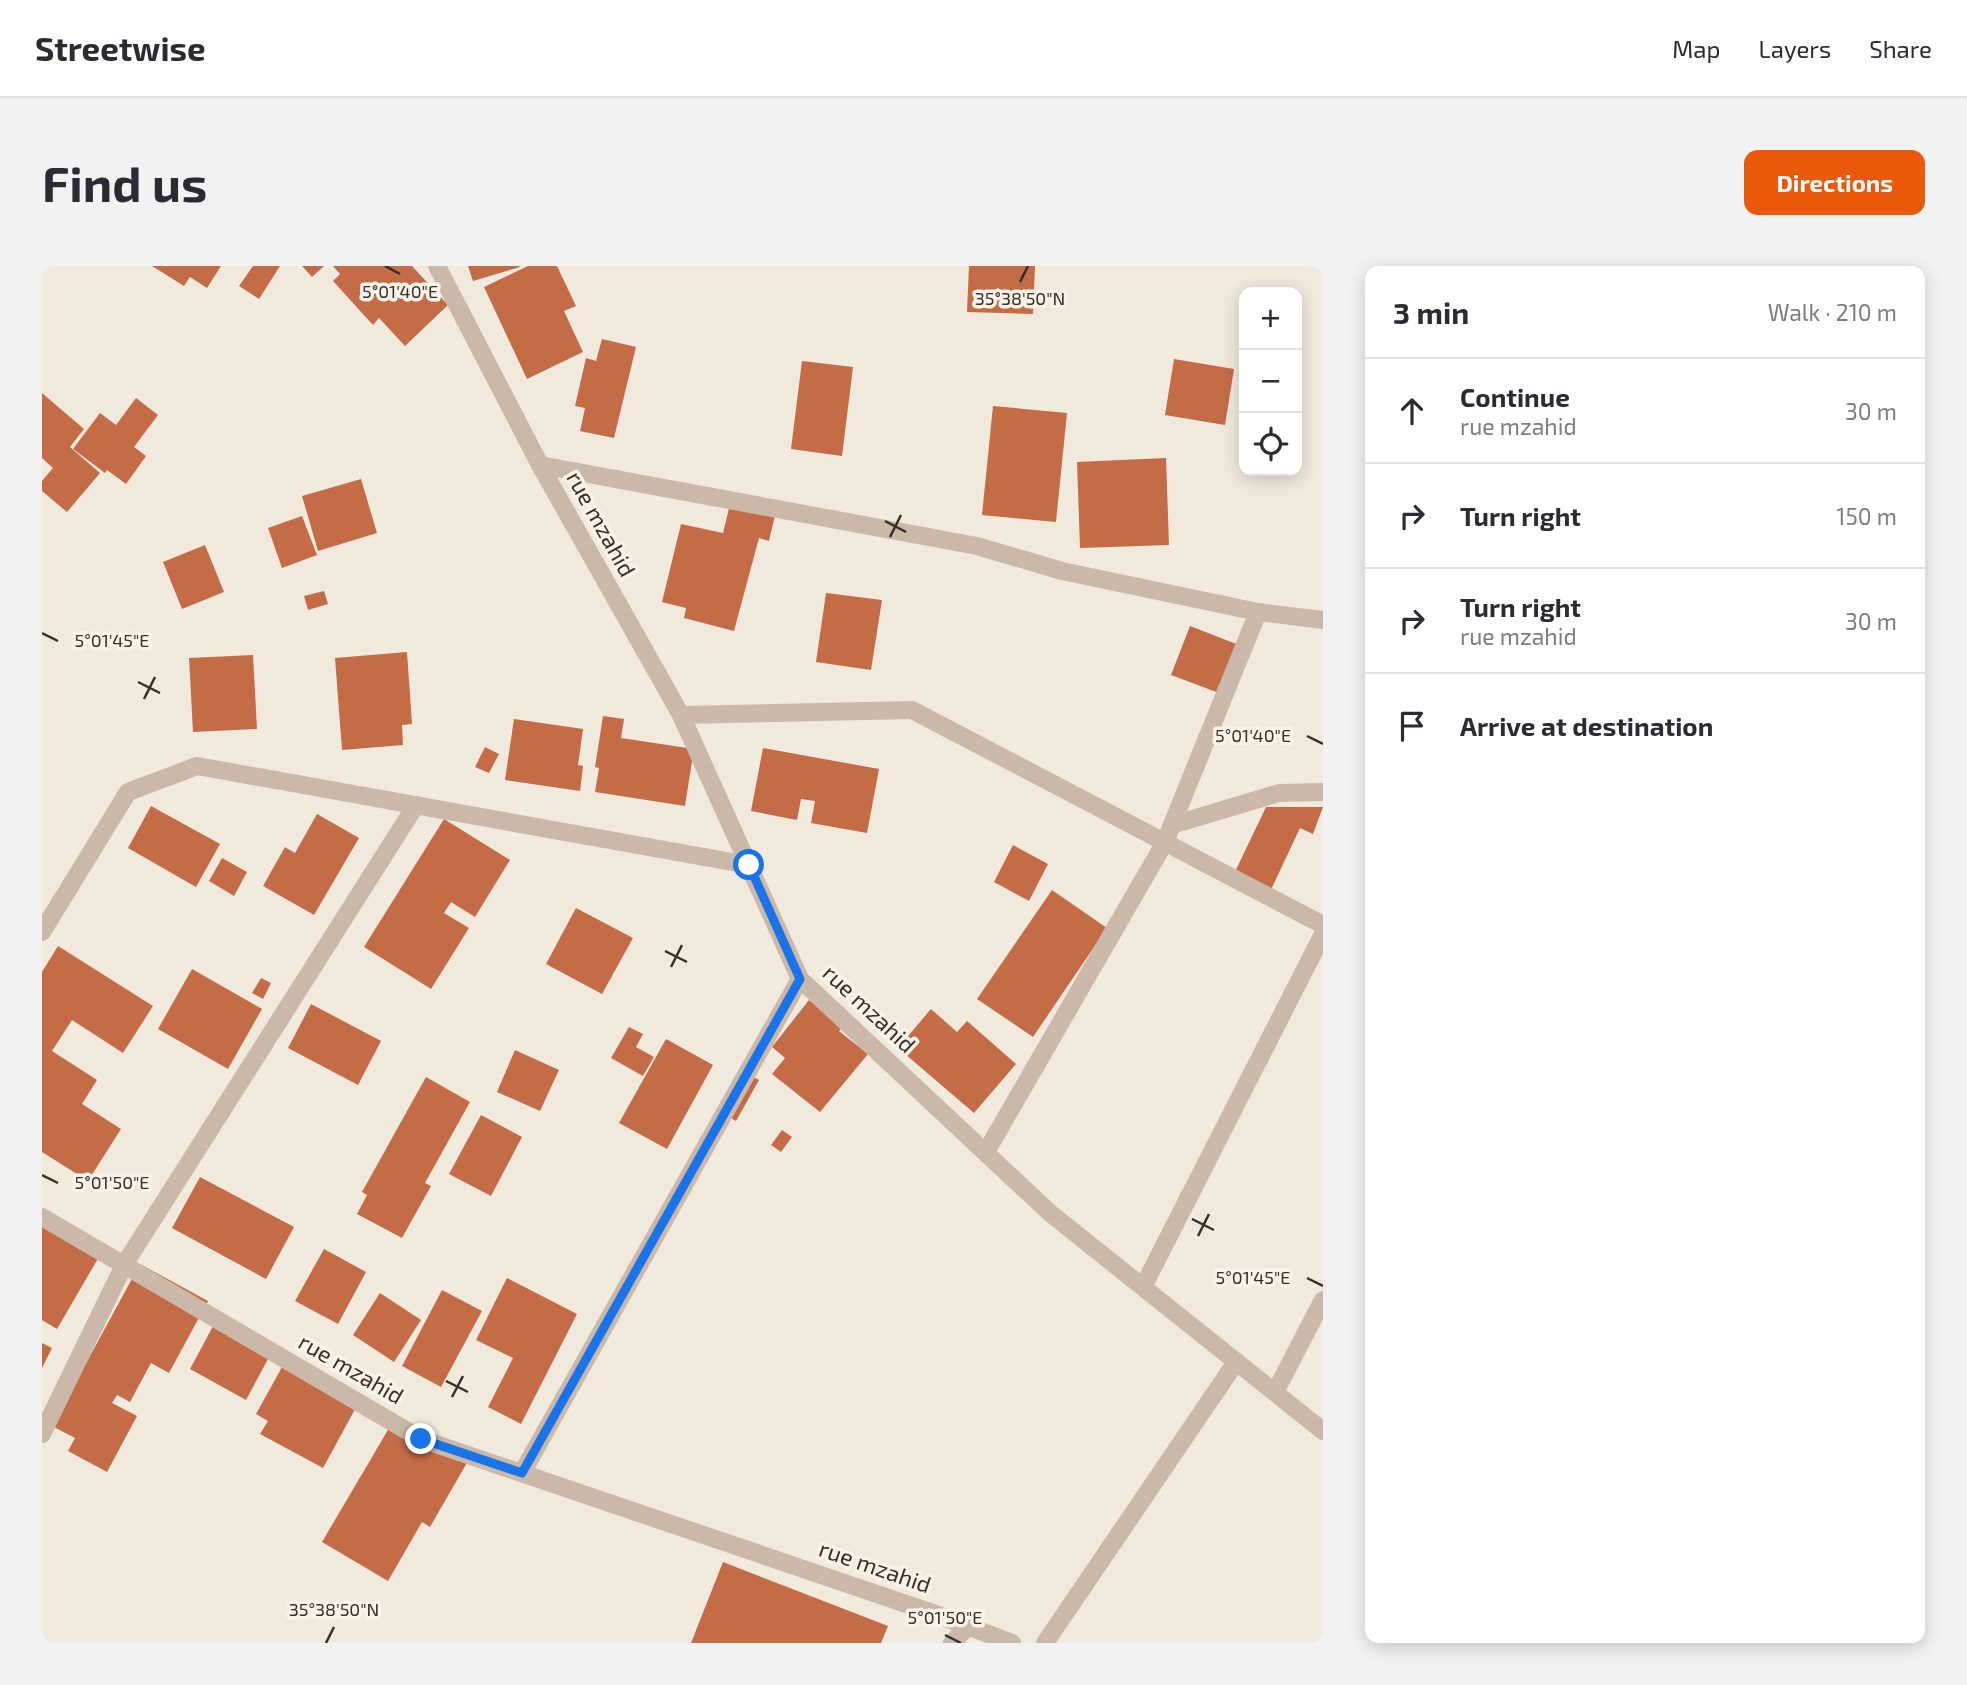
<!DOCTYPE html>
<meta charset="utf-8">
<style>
:root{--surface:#fff;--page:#f2f2f3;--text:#2b2b33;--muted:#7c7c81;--line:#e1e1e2;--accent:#ea580c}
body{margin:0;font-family:"Exo 2",sans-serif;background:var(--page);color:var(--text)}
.controls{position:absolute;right:21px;top:21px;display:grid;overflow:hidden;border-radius:14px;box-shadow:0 4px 18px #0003}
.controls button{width:63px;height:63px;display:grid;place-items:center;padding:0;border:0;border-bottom:2px solid var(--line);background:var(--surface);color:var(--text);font:35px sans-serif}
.stop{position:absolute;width:21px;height:21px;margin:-16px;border:5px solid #1a73e8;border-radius:50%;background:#fff}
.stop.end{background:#1a73e8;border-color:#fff;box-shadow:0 2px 7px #0008}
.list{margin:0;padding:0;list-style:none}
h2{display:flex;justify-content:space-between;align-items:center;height:91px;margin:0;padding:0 28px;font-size:30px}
h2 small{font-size:23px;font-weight:400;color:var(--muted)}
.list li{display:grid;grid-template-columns:46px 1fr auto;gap:21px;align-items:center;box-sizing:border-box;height:105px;padding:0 28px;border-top:2px solid var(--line)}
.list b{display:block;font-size:26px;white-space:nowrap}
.list p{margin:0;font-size:23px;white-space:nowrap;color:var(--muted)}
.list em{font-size:23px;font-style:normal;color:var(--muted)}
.icon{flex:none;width:38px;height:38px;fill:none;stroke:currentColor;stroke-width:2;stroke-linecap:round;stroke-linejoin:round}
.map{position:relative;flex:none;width:1281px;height:1377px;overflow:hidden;border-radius:14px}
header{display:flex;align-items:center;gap:42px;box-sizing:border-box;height:98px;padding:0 35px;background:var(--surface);border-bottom:2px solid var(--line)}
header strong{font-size:33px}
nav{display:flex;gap:38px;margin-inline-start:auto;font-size:24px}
.intro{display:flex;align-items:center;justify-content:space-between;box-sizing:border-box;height:168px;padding:0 42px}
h1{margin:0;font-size:49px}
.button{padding:18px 32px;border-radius:14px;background:var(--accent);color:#fff;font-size:24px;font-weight:700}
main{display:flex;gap:42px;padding:0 42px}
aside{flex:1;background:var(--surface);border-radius:14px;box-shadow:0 4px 18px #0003}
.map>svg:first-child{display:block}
.building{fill:#c46b48}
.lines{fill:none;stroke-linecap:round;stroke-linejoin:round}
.minor{stroke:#cab9a8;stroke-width:18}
.route{stroke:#1a73e8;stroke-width:9}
.ticks{fill:none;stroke:#372e28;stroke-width:2.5}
.labels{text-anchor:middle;stroke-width:7;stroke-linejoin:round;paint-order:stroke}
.street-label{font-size:23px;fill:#372e28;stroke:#f9f2e9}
.ticks-label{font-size:18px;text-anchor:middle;fill:#372e28;stroke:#f9f2e9;stroke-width:7;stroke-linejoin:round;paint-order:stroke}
</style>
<header>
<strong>Streetwise</strong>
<nav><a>Map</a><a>Layers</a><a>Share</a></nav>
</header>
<div class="intro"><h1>Find us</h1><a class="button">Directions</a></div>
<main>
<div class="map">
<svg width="1281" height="1377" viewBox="0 0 1281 1377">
<rect width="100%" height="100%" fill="#f2e9dd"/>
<g class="building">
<path d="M 110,0 L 179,0 L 165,22 L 148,11 L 142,20 Z"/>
<path d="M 211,0 L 238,0 L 217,33 L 197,20 Z"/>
<path d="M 260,0 L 282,0 L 270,11 Z"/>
<path d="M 291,0 L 370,0 L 406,39 L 363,80 L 337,52 L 331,59 L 291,15 L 298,8 Z"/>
<path d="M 426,0 L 477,0 L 478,1 L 431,15 Z"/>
<path d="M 486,0 L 515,0 L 534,40 L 522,45 L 541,86 L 485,113 L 442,21 Z"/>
<path d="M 927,0 L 993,0 L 991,48 L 925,46 Z"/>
<path d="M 560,73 L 594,81 L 572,172 L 538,165 L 543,142 L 533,140 L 544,92 L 554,95 Z"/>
<path d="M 1132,93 L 1192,103 L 1183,159 L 1123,149 Z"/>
<path d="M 760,95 L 811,101 L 800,190 L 749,183 Z"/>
<path d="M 0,127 L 42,163 L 28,181 L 58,207 L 25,246 L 0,225 L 0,215 L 11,202 L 0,192 Z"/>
<path d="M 94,132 L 116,149 L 92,181 L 104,190 L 84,218 L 65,204 L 63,207 L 31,183 L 58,147 L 74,159 Z"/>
<path d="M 951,140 L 1025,147 L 1014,256 L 940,249 Z"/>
<path d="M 1124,192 L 1127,279 L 1038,282 L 1035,196 Z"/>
<path d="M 319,213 L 335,267 L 276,285 L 260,230 Z"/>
<path d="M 690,230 L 735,241 L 727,275 L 717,272 L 692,365 L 642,352 L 644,342 L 620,336 L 639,258 L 681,267 Z"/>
<path d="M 260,250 L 275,289 L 240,302 L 226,262 Z"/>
<path d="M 163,279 L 182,326 L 140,343 L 121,296 Z"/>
<path d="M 282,325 L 286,338 L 266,344 L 262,330 Z"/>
<path d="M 784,327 L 840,334 L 829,404 L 774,396 Z"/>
<path d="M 1148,360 L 1197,379 L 1177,427 L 1129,409 Z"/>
<path d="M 365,386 L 370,458 L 360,459 L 361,479 L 300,484 L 293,392 Z"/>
<path d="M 211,389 L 215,463 L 151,466 L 147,392 Z"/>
<path d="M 561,450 L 582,453 L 579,472 L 652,483 L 643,540 L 553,526 L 557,502 L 553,501 Z"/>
<path d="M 472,453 L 541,463 L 536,499 L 541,500 L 538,525 L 463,514 Z"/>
<path d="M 443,481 L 457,488 L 447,507 L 433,501 Z"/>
<path d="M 721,482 L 837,503 L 825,567 L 769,557 L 773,535 L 759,533 L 755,554 L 709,545 Z"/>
<path d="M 109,540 L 178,578 L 154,621 L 86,582 Z"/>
<path d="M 1224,541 L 1281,541 L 1271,568 L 1258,562 L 1227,628 L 1191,610 Z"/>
<path d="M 275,548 L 317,572 L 272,649 L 221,620 L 243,581 L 253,587 Z"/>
<path d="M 402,553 L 468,594 L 433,651 L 409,636 L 402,647 L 427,662 L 389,723 L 322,681 Z"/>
<path d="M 971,579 L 1006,598 L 987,635 L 952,616 Z"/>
<path d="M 180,592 L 205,606 L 192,630 L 167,615 Z"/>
<path d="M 1010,624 L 1065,662 L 991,771 L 935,733 Z"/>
<path d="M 534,642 L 591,672 L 560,728 L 504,698 Z"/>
<path d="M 16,680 L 111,740 L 81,787 L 30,754 L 10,785 L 55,814 L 40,838 L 79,863 L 46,915 L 0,886 L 0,706 Z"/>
<path d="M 150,703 L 220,743 L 186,803 L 116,763 Z"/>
<path d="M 219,712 L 229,717 L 221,733 L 210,727 Z"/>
<path d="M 767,734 L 801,761 L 797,765 L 826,788 L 778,846 L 730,808 L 743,792 L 730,781 Z"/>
<path d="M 269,738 L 339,775 L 316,819 L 246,782 Z"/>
<path d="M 889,743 L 915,766 L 925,755 L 974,798 L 932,847 L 856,782 Z"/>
<path d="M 587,761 L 601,768 L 594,781 L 612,791 L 601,810 L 569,792 Z"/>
<path d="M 624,773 L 671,799 L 625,883 L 577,857 Z"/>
<path d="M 473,784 L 517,804 L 498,845 L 455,826 Z"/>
<path d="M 700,805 L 717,814 L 694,855 L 677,846 Z"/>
<path d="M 384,811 L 428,836 L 383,917 L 389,920 L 360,972 L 315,948 L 325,929 L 320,926 Z"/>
<path d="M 439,849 L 480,871 L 449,930 L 407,908 Z"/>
<path d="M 740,864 L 750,871 L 739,886 L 729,879 Z"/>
<path d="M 158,911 L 252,961 L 224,1013 L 130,962 Z"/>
<path d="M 0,954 L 61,984 L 15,1063 L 0,1054 Z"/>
<path d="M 282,983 L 324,1006 L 296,1058 L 253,1035 Z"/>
<path d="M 98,998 L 166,1035 L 127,1107 L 109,1097 L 88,1136 L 75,1129 L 70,1137 L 95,1150 L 65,1206 L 26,1185 L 33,1172 L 10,1160 Z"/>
<path d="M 465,1012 L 535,1048 L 479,1158 L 446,1141 L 471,1092 L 434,1074 Z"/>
<path d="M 400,1024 L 440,1045 L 399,1121 L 360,1100 Z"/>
<path d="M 338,1027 L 379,1054 L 352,1096 L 311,1069 Z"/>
<path d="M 177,1049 L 233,1080 L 204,1134 L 148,1103 Z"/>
<path d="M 0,1077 L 10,1082 L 0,1102 Z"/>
<path d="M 245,1092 L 317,1136 L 281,1202 L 218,1168 L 226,1155 L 214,1148 Z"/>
<path d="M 353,1152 L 426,1195 L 388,1261 L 380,1256 L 346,1315 L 280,1276 Z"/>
<path d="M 681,1296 L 846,1360 L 839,1377 L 649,1377 Z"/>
</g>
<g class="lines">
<g class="minor">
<path d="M 395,0 L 498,199 L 639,449 L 758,713 L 1008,947 L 1281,1165"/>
<path d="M 498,199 L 935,280 L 1020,305 L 1216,346 L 1281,354"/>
<path d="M 639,449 L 870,444 L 1281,659"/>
<path d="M 1130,559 L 1237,527 L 1281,526"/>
<path d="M 0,666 L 86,526 L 155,500 L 707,599"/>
<path d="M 944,886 L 1123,576 L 1216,346"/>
<path d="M 0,951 L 379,1173 L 888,1346 L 970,1377"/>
<path d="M 1101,1021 L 1281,668"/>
<path d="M 1233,1126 L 1281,1034"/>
<path d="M 0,1168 L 82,999 L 374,539"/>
<path d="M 480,1207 L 758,713"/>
<path d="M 910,1377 L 926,1360"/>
<path d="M 1003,1377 L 1194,1096"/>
</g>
</g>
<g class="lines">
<path class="route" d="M 379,1173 L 480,1207 L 758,713 L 707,599"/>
</g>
<path class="ticks" d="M 343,0 L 358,8M 978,16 L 986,0M 843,255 L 864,266M 848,271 L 859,249M 0,367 L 16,375M 96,416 L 118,427M 102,433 L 113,411M 1265,470 L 1281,478M 623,685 L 645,696M 629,701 L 640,679M 0,909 L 16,917M 1150,953 L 1172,964M 1156,970 L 1167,948M 1265,1012 L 1281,1020M 404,1115 L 426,1126M 410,1131 L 421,1110M 903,1369 L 919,1377M 284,1377 L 292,1361"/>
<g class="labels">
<g class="street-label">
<text transform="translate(559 258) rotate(61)" y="8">rue mzahid</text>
<text transform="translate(827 743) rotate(43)" y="8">rue mzahid</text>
<text transform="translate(309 1103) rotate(30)" y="8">rue mzahid</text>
<text transform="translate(833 1301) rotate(19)" y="8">rue mzahid</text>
</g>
</g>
<g class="ticks-label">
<text x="358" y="32">5°01'40"E</text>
<text x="978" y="39">35°38'50"N</text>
<text x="70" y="381">5°01'45"E</text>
<text x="1211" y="476">5°01'40"E</text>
<text x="70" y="923">5°01'50"E</text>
<text x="1211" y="1018">5°01'45"E</text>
<text x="292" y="1350">35°38'50"N</text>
<text x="903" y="1358">5°01'50"E</text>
</g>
</svg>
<div class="controls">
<button>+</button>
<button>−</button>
<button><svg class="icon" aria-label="locate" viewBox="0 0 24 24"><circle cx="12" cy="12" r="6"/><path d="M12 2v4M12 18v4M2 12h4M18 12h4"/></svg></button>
</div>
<div class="stop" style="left:707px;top:599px"></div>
<div class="stop end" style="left:379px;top:1173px"></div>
</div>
<aside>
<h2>3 min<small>Walk · 210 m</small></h2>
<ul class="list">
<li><svg class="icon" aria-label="ahead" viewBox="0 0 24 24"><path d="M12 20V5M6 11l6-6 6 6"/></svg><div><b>Continue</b><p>rue mzahid</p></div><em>30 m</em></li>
<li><svg class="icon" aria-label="right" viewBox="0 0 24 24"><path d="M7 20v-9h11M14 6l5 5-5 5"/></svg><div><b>Turn right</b></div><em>150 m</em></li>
<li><svg class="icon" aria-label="right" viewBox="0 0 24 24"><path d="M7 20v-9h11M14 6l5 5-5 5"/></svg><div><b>Turn right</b><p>rue mzahid</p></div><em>30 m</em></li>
<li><svg class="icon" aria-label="arrive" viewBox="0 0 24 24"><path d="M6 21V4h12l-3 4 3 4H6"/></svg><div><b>Arrive at destination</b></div></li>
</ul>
</aside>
</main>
